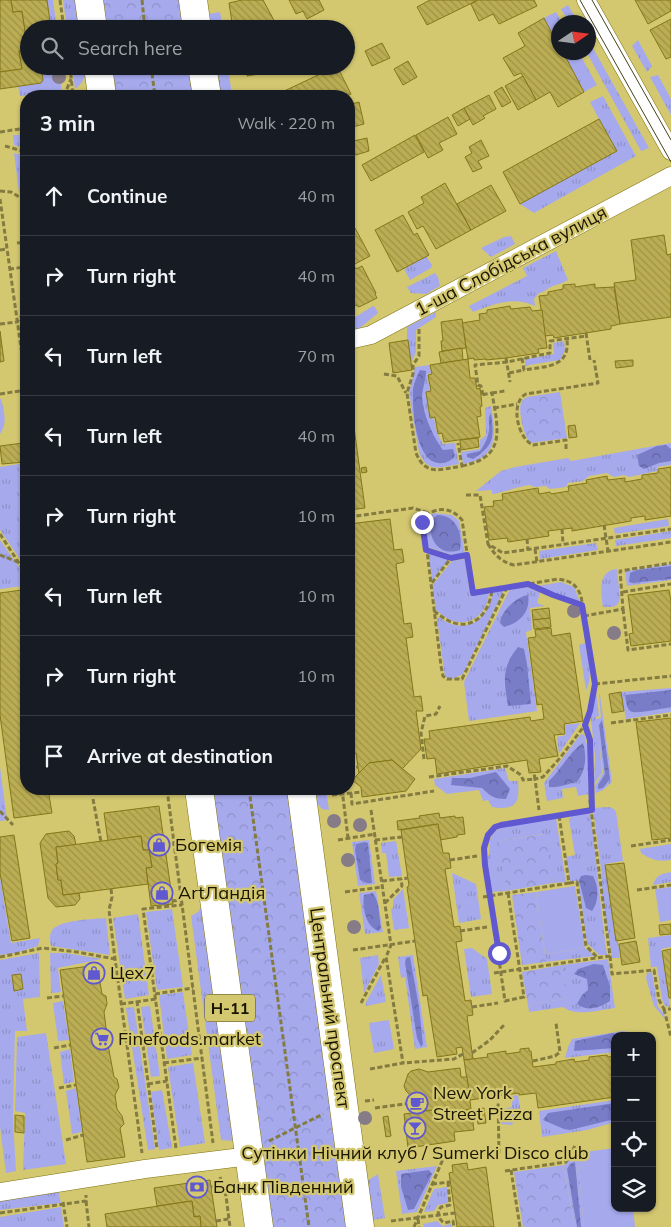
<!DOCTYPE html>
<meta charset="utf-8">
<style>
:root{--surface:#171b24;--page:#20242c;--text:#f1f3f6;--muted:#9ea1a6;--line:#363941}
body{margin:0;font-family:Mulish,sans-serif;background:var(--page);color:var(--text)}
.controls{position:absolute;right:15px;bottom:15px;display:grid;overflow:hidden;border-radius:10px;box-shadow:0 1px 4px #0004}
.controls button{width:45px;height:45px;display:grid;place-items:center;padding:0;border:0;border-bottom:1px solid var(--line);background:var(--surface);color:var(--text);font:25px sans-serif}
.compass{position:absolute;left:551px;top:15px;width:45px;height:45px;border-radius:50%;background:var(--surface);box-shadow:0 1px 4px #0004;rotate:77deg}
.stop{position:absolute;width:15px;height:15px;margin:-11px;border:4px solid #6058d1;border-radius:50%;background:#fff}
.stop.end{background:#6058d1;border-color:#fff;box-shadow:0 1px 5px #0008}
.list{margin:0;padding:0;list-style:none}
h2{display:flex;justify-content:space-between;align-items:center;height:65px;margin:0;padding:0 20px;font-size:21px}
h2 small{font-size:16px;font-weight:400;color:var(--muted)}
.list li{display:grid;grid-template-columns:32px 1fr auto;gap:15px;align-items:center;box-sizing:border-box;height:80px;padding:0 20px;border-top:1px solid var(--line)}
.list b{display:block;font-size:19px;white-space:nowrap}
.list em{font-size:16px;font-style:normal;color:var(--muted)}
.icon{flex:none;width:28px;height:28px;fill:none;stroke:currentColor;stroke-width:2;stroke-linecap:round;stroke-linejoin:round}
.map{position:relative;flex:none;width:671px;height:1227px;overflow:hidden}
.search{position:absolute;background:var(--surface);box-shadow:0 1px 4px #0004;left:20px;top:20px;width:335px;height:55px;display:flex;align-items:center;gap:12px;box-sizing:border-box;padding:0 18px;border-radius:28px;color:var(--muted);font-size:19px}
.panel{position:absolute;background:var(--surface);box-shadow:0 1px 4px #0004;left:20px;top:90px;width:335px;height:705px;border-radius:20px}
.map>svg:first-child{display:block}
.grass{fill:url(#grass-tufts)}
.forest{fill:url(#forest-crowns)}
.park{fill:url(#park-crowns)}
.garden{fill:#a6aaed}
.building{fill:url(#building-back-hatch);stroke:#847718}
.lines{fill:none;stroke-linecap:round;stroke-linejoin:round}
.minor-casing{stroke:#7f720e;stroke-width:19}
.primary-casing{stroke:#7f720e;stroke-width:29}
.path{stroke:#837b40;stroke-width:3;stroke-dasharray:5 2.5;stroke-linecap:butt}
.minor{stroke:#fff;stroke-width:18}
.primary{stroke:#fff;stroke-width:28}
.tram{stroke:#46401b;stroke-width:1}
.tree{fill:#857c87}
.route{stroke:#6058d1;stroke-width:6}
.labels{text-anchor:middle;stroke-width:4.5;stroke-linejoin:round;paint-order:stroke}
.shield{fill:#d3c770;stroke:#514a22;stroke-width:1}
.shield-label{font-size:16px;font-weight:bold;fill:#191500}
.street-label{font-size:18px;fill:#191500;stroke:#d3c770}
.poi-label{font-size:18px;fill:#191500;stroke:#d3c770;text-anchor:start}
</style>
<div class="map">
<svg width="671" height="1227" viewBox="0 0 671 1227">
<defs>
<pattern id="grass-tufts" width="24" height="20" patternUnits="userSpaceOnUse" patternTransform="scale(1.25)"><rect width="24" height="20" fill="#a6aaed"/><path d="M3 7l-1-3M5 7V3M7 7l1-3M15 17l-1-3M17 17v-4M19 17l1-3" fill="none" stroke="#8e91c9"/></pattern>
<pattern id="forest-crowns" width="20" height="18" patternUnits="userSpaceOnUse" patternTransform="scale(1.25)"><rect width="20" height="18" fill="#797cc7"/><path d="M2 6a3 3 0 1 1 6 0M12 15a3 3 0 1 1 6 0" fill="none" stroke="#62649f"/></pattern>
<pattern id="park-crowns" width="20" height="18" patternUnits="userSpaceOnUse" patternTransform="scale(1.25)"><rect width="20" height="18" fill="#a6aaed"/><path d="M2 6a3 3 0 1 1 6 0M12 15a3 3 0 1 1 6 0" fill="none" stroke="#8e91c9"/></pattern>
<pattern id="building-back-hatch" width="6" height="6" patternUnits="userSpaceOnUse" patternTransform="scale(1.25)"><rect width="6" height="6" fill="#baad53"/><path d="M-1 5l2 2M0 0l6 6M5-1l2 2" fill="none" stroke="#9f9447"/></pattern>
</defs>
<rect width="100%" height="100%" fill="#d3c770"/>
<g class="grass">
<path d="M 47,0 L 53,0 L 57,29 L 51,29 Z"/>
<path d="M 63,0 L 76,0 L 80,29 L 67,29 Z"/>
<path d="M 568,5 L 578,22 L 569,22 L 561,9 Z"/>
<path d="M 220,12 L 223,29 L 211,29 L 209,14 Z"/>
<path d="M 556,12 L 562,22 L 558,22 L 558,45 L 544,18 Z"/>
<path d="M 638,40 L 652,66 L 647,72 L 632,46 Z"/>
<path d="M 589,41 L 649,148 L 641,151 L 587,53 L 588,52 Z"/>
<path d="M 563,53 L 579,53 L 597,85 L 584,92 Z"/>
<path d="M 41,66 L 62,66 L 61,91 L 20,96 L 18,86 L 41,83 L 43,79 Z"/>
<path d="M 72,66 L 85,66 C 87,76 83,83 75,89 Z"/>
<path d="M 216,66 L 228,66 L 232,96 L 220,96 Z"/>
<path d="M 658,75 L 671,99 L 671,115 L 650,77 Z"/>
<path d="M 603,96 L 636,156 L 534,213 L 520,204 L 616,151 L 590,102 Z"/>
<path d="M 13,135 L 26,135 L 26,149 L 14,145 Z"/>
<path d="M 14,153 L 26,157 L 26,196 L 19,192 Z"/>
<path d="M 20,199 L 26,203 L 26,239 L 25,239 Z"/>
<path d="M 511,236 L 515,244 L 491,257 L 481,248 L 504,237 Z"/>
<path d="M 556,251 L 568,280 C 562,284 557,284 551,287 C 546,289 545,292 539,293 L 534,299 L 535,306 C 513,296 494,304 473,312 L 469,306 L 527,276 L 523,268 Z"/>
<path d="M 426,256 L 432,265 L 431,268 L 410,280 L 404,269 Z"/>
<path d="M 435,273 L 438,277 L 440,286 L 426,294 L 411,293 L 407,287 Z"/>
<path d="M 373,306 L 375,307 L 378,313 L 361,327 L 349,332 L 349,321 Z"/>
<path d="M 436,312 L 436,317 L 416,330 L 416,352 L 411,363 L 407,338 L 407,327 Z"/>
<path d="M 564,341 L 565,350 L 560,360 L 529,365 L 525,367 L 525,360 L 527,359 L 554,354 L 553,343 Z"/>
<path d="M 430,365 L 431,373 L 427,374 L 430,391 L 426,392 L 430,418 L 434,418 L 437,433 L 443,444 L 455,443 L 459,464 C 441,467 427,474 419,452 L 409,393 L 415,367 Z"/>
<path d="M 0,399 L 1,399 C 4,412 8,423 0,434 Z"/>
<path d="M 491,406 C 496,434 499,459 463,464 L 461,452 L 480,449 L 480,440 L 486,435 L 485,408 Z"/>
<path d="M 671,443 L 671,465 L 657,467 L 657,471 L 629,477 L 624,475 L 614,477 L 607,473 L 589,476 L 583,481 L 568,483 L 566,487 L 550,489 L 546,486 L 534,487 L 530,485 C 516,487 506,492 492,494 L 492,490 L 476,491 L 501,471 L 515,467 L 568,458 L 571,461 Z"/>
<path d="M 26,463 L 26,568 L 0,530 L 0,467 Z"/>
<path d="M 434,513 L 452,515 L 459,521 L 465,554 L 451,555 L 428,547 C 426,534 420,520 434,513 Z"/>
<path d="M 668,519 L 669,526 L 615,534 L 614,528 Z"/>
<path d="M 671,531 L 671,538 L 616,546 L 615,540 Z"/>
<path d="M 0,540 L 26,577 L 26,607 L 23,586 L 0,589 Z"/>
<path d="M 596,543 L 598,550 L 540,559 L 539,551 Z"/>
<path d="M 428,552 L 449,559 L 432,581 Z"/>
<path d="M 465,559 L 470,595 L 489,592 C 488,611 473,627 453,621 C 447,619 441,614 436,610 L 432,586 L 452,561 Z"/>
<path d="M 671,564 L 671,580 L 627,586 L 625,571 Z"/>
<path d="M 617,569 L 620,598 L 618,604 L 613,607 L 603,607 C 601,592 597,571 617,569 Z"/>
<path d="M 561,582 L 574,587 L 580,602 L 555,595 L 538,586 Z"/>
<path d="M 528,587 L 540,593 L 537,603 L 544,606 L 530,608 L 532,630 L 526,632 L 537,711 L 469,721 L 464,682 L 510,589 Z"/>
<path d="M 504,590 L 463,674 L 452,679 L 445,677 L 437,619 L 439,617 C 465,637 489,620 493,591 Z"/>
<path d="M 585,643 C 587,657 594,678 586,690 L 579,645 Z"/>
<path d="M 671,688 L 671,712 L 626,719 L 621,692 Z"/>
<path d="M 596,691 L 599,716 L 596,717 L 596,719 L 601,718 L 599,695 L 600,695 L 612,782 L 603,790 L 596,793 L 595,786 L 603,773 L 599,740 L 602,773 L 594,784 L 595,757 L 591,719 Z"/>
<path d="M 580,723 L 559,754 L 557,737 L 566,735 L 565,725 Z"/>
<path d="M 584,734 L 587,745 L 589,794 L 578,796 L 576,787 L 562,789 L 563,798 L 547,801 L 544,783 L 580,735 Z"/>
<path d="M 0,767 L 7,820 L 0,821 Z"/>
<path d="M 505,768 L 509,781 L 518,781 C 520,803 516,811 492,807 L 488,800 L 483,801 L 479,790 L 447,794 L 435,785 L 434,779 Z"/>
<path d="M 78,789 L 130,789 L 79,795 Z"/>
<path d="M 314,789 L 326,789 L 329,810 L 322,809 L 316,802 Z"/>
<path d="M 609,807 L 614,809 L 616,812 L 623,861 L 605,864 L 600,828 L 616,941 L 618,941 L 620,958 L 612,958 L 602,897 L 602,877 L 593,808 Z"/>
<path d="M 590,812 C 597,859 600,907 607,955 L 599,955 L 587,943 L 578,881 L 570,881 L 566,857 L 575,855 L 569,819 L 572,815 Z"/>
<path d="M 556,818 L 566,882 L 553,883 L 544,834 L 499,841 L 507,891 L 491,892 L 487,859 C 492,851 487,842 493,834 C 501,822 541,820 556,818 Z"/>
<path d="M 369,840 L 375,884 L 358,886 L 352,842 Z"/>
<path d="M 396,841 L 402,876 L 389,877 L 386,853 L 382,853 L 381,843 Z"/>
<path d="M 671,844 L 671,860 C 659,862 651,860 641,853 L 640,849 Z"/>
<path d="M 671,872 L 671,882 L 653,885 C 656,875 661,874 671,872 Z"/>
<path d="M 452,873 L 476,884 L 481,919 L 459,923 Z"/>
<path d="M 0,877 L 11,943 L 40,938 L 38,946 L 16,953 L 0,955 Z"/>
<path d="M 403,889 L 409,928 L 394,930 L 391,909 L 393,908 L 393,900 Z"/>
<path d="M 376,891 L 383,932 L 365,934 L 359,893 Z"/>
<path d="M 202,906 L 234,1141 L 221,1140 L 191,916 L 198,912 Z"/>
<path d="M 172,909 L 183,987 L 157,990 L 146,912 Z"/>
<path d="M 138,914 L 149,995 L 125,999 L 113,918 Z"/>
<path d="M 106,918 L 110,955 L 51,946 C 50,941 49,935 52,930 C 60,920 93,919 106,918 Z"/>
<path d="M 671,935 L 671,947 L 661,949 L 670,1007 L 665,1006 L 662,999 L 657,967 L 651,967 L 648,938 Z"/>
<path d="M 472,948 L 487,959 L 492,994 L 471,997 L 464,949 Z"/>
<path d="M 585,948 L 595,956 L 546,962 L 545,954 Z"/>
<path d="M 39,953 L 40,997 L 23,999 L 27,1031 L 15,1031 L 13,1120 L 16,1171 L 6,1173 L 0,1127 L 0,960 Z"/>
<path d="M 50,953 L 66,953 L 102,959 L 58,968 L 61,992 L 51,993 Z"/>
<path d="M 378,955 L 379,964 L 364,993 L 360,958 Z"/>
<path d="M 413,955 L 427,1047 L 415,1049 L 405,977 L 401,978 L 398,957 Z"/>
<path d="M 608,959 L 615,1008 C 600,1010 576,1017 563,1007 L 529,1012 L 528,1005 L 567,998 L 562,965 Z"/>
<path d="M 652,972 L 658,1007 L 664,1013 L 665,1019 L 654,1006 L 646,978 L 647,973 Z"/>
<path d="M 381,975 L 386,1002 L 366,1006 L 366,1002 Z"/>
<path d="M 183,992 L 192,1055 L 167,1059 L 159,995 Z"/>
<path d="M 63,1001 L 69,1040 L 58,1041 L 53,1003 Z"/>
<path d="M 150,1006 L 160,1076 L 151,1077 L 141,1007 Z"/>
<path d="M 134,1007 L 155,1149 L 148,1150 L 126,1008 Z"/>
<path d="M 389,1020 L 394,1049 L 374,1053 L 369,1023 Z"/>
<path d="M 623,1031 L 628,1032 L 632,1036 L 615,1036 L 615,1052 L 565,1058 L 568,1047 L 572,1039 Z"/>
<path d="M 46,1033 L 66,1164 L 23,1170 L 25,1113 L 15,1111 L 17,1037 Z"/>
<path d="M 70,1049 L 74,1082 L 64,1084 L 60,1052 Z"/>
<path d="M 193,1063 L 205,1143 L 180,1147 L 168,1067 Z"/>
<path d="M 76,1088 L 82,1132 L 72,1134 L 66,1091 Z"/>
<path d="M 162,1090 L 172,1148 L 159,1150 L 151,1092 Z"/>
<path d="M 518,1095 L 521,1113 L 515,1117 L 512,1125 L 501,1124 L 501,1118 L 506,1108 L 512,1107 L 512,1096 Z"/>
<path d="M 615,1100 L 615,1122 L 587,1130 L 542,1137 L 539,1111 Z"/>
<path d="M 577,1153 L 584,1227 L 574,1227 L 564,1165 Z"/>
<path d="M 437,1166 L 417,1212 L 402,1214 L 396,1171 Z"/>
<path d="M 378,1174 L 385,1218 L 373,1220 L 367,1181 Z"/>
<path d="M 447,1187 L 448,1203 L 438,1205 L 434,1211 L 424,1212 L 434,1189 Z"/>
<path d="M 58,1190 L 61,1203 L 0,1210 L 0,1198 Z"/>
<path d="M 61,1207 L 64,1227 L 0,1227 L 0,1217 Z"/>
<path d="M 437,1221 L 443,1226 L 451,1224 L 452,1227 L 424,1227 L 423,1224 Z"/>
</g>
<g class="forest">
<path d="M 420,370 L 426,371 C 426,379 423,387 422,395 C 422,412 433,437 443,450 L 453,449 L 455,456 C 451,461 445,464 438,463 C 415,460 412,406 413,389 C 414,382 417,376 420,370 Z"/>
<path d="M 491,413 C 494,437 495,445 473,459 L 467,457 L 467,454 L 480,451 C 484,446 488,437 489,431 C 490,424 487,419 491,413 Z"/>
<path d="M 666,445 L 671,449 L 671,461 L 659,463 L 644,469 L 639,466 L 637,455 L 657,446 Z"/>
<path d="M 437,515 C 456,515 463,533 460,550 C 439,557 429,540 430,522 Z"/>
<path d="M 671,566 L 671,579 L 632,583 L 629,582 L 630,573 L 637,570 Z"/>
<path d="M 528,595 C 531,611 520,623 504,627 L 500,623 C 502,610 516,597 528,595 Z"/>
<path d="M 518,647 L 524,649 L 527,664 L 531,704 L 508,706 C 504,680 501,668 518,647 Z"/>
<path d="M 671,690 L 671,707 C 663,708 635,715 630,711 C 626,707 626,700 625,695 Z"/>
<path d="M 602,720 L 610,779 L 603,788 L 598,789 L 598,785 L 605,774 L 599,725 Z"/>
<path d="M 583,743 C 587,757 586,770 577,782 C 567,784 559,788 549,787 L 549,781 C 560,771 571,750 583,743 Z"/>
<path d="M 496,772 L 510,789 L 506,799 C 494,799 490,796 482,788 L 451,785 L 452,778 L 470,778 Z"/>
<path d="M 365,842 L 368,843 L 372,883 L 367,883 L 360,880 L 355,850 L 356,844 Z"/>
<path d="M 586,875 L 593,876 C 599,886 599,902 592,911 L 586,908 L 579,880 L 581,876 Z"/>
<path d="M 373,893 C 380,902 379,918 381,928 L 379,931 C 366,928 362,907 364,895 Z"/>
<path d="M 410,957 L 419,1007 L 423,1044 L 421,1047 L 417,1038 L 405,963 L 406,958 Z"/>
<path d="M 594,964 L 603,965 L 610,986 L 610,1001 C 599,1008 588,1012 577,1004 L 582,995 L 588,990 L 587,979 L 574,974 L 578,969 Z"/>
<path d="M 613,1033 L 625,1036 L 615,1036 L 615,1048 L 574,1051 L 575,1041 Z"/>
<path d="M 615,1103 L 615,1119 L 570,1130 L 564,1129 L 543,1120 L 548,1113 Z"/>
<path d="M 575,1162 L 581,1227 L 577,1227 L 567,1169 L 570,1164 Z"/>
<path d="M 429,1170 L 432,1174 L 414,1209 L 408,1210 L 401,1187 L 401,1174 Z"/>
</g>
<g class="park">
<path d="M 102,0 L 180,0 L 184,29 L 106,29 Z"/>
<path d="M 111,66 L 189,66 L 194,96 L 115,96 Z"/>
<path d="M 560,392 L 567,438 L 531,443 C 524,438 518,411 521,403 C 523,399 524,399 527,397 Z"/>
<path d="M 212,789 L 287,789 L 347,1227 L 273,1227 Z"/>
<path d="M 545,834 L 553,883 L 507,891 L 498,841 Z"/>
<path d="M 536,892 L 546,962 L 522,965 L 512,895 Z"/>
<path d="M 562,965 L 568,998 L 528,1005 L 522,972 Z"/>
<path d="M 564,1165 L 574,1227 L 523,1227 L 514,1172 Z"/>
</g>
<g class="garden">
<path d="M 575,886 L 585,948 L 545,954 L 536,892 Z"/>
<path d="M 671,887 L 671,920 L 660,922 L 655,889 Z"/>
<path d="M 615,1148 L 615,1208 L 633,1208 L 635,1227 L 584,1227 L 577,1153 Z"/>
</g>
<g class="building">
<path d="M 0,0 L 11,0 L 13,12 L 22,11 L 28,50 L 19,51 L 22,69 L 0,72 Z"/>
<path d="M 11,0 L 47,0 L 51,29 L 29,29 L 29,66 L 41,66 L 43,80 L 41,83 L 0,89 L 0,72 L 22,69 L 19,51 L 28,50 L 22,11 L 13,12 Z"/>
<path d="M 242,0 L 263,0 L 277,26 L 271,29 L 233,29 L 229,3 Z"/>
<path d="M 289,0 L 319,0 L 324,10 L 307,19 L 303,11 L 296,14 Z"/>
<path d="M 430,0 L 478,0 L 427,25 L 417,7 Z"/>
<path d="M 478,0 L 534,0 L 537,6 L 499,24 L 493,14 L 479,21 L 471,4 Z"/>
<path d="M 635,0 L 671,0 L 671,11 L 648,24 Z"/>
<path d="M 544,18 L 558,45 L 558,52 L 563,52 L 584,92 L 558,107 L 550,92 L 536,100 L 521,73 L 514,76 L 503,58 L 525,46 L 518,33 Z"/>
<path d="M 671,19 L 671,57 L 666,59 L 650,30 Z"/>
<path d="M 382,43 L 390,58 L 372,66 L 365,51 Z"/>
<path d="M 408,61 L 417,77 L 403,85 L 394,69 Z"/>
<path d="M 337,66 L 351,94 L 346,96 L 279,96 L 278,94 Z"/>
<path d="M 258,67 L 259,74 L 247,76 L 246,69 Z"/>
<path d="M 523,76 L 536,100 L 518,110 L 505,86 Z"/>
<path d="M 502,87 L 511,102 L 502,107 L 494,92 Z"/>
<path d="M 489,95 L 496,109 L 483,116 L 485,118 L 473,125 L 464,108 Z"/>
<path d="M 359,102 L 364,124 L 349,128 L 349,105 Z"/>
<path d="M 464,108 L 470,119 L 458,126 L 452,115 Z"/>
<path d="M 448,117 L 457,134 L 439,143 L 443,150 L 428,158 L 416,135 Z"/>
<path d="M 599,119 L 617,151 L 520,204 L 503,172 Z"/>
<path d="M 415,135 L 424,152 L 371,181 L 362,165 Z"/>
<path d="M 367,138 L 369,151 L 349,157 L 349,142 Z"/>
<path d="M 481,140 L 489,156 L 478,161 L 482,168 L 473,172 L 465,157 L 472,153 L 469,147 Z"/>
<path d="M 445,183 L 471,230 L 436,249 L 423,226 L 417,229 L 408,212 L 424,203 L 421,197 Z"/>
<path d="M 491,185 L 506,211 L 471,230 L 457,204 Z"/>
<path d="M 403,215 L 414,235 L 417,233 L 429,255 L 397,272 L 375,230 Z"/>
<path d="M 355,228 L 370,256 L 353,265 L 352,263 L 349,264 L 349,232 Z"/>
<path d="M 664,235 L 667,255 L 671,254 L 671,317 L 620,324 L 614,283 L 636,280 L 631,240 Z"/>
<path d="M 352,263 L 356,269 L 362,266 L 376,293 L 375,294 L 377,298 L 359,307 L 356,305 L 352,307 L 349,302 L 349,264 Z"/>
<path d="M 575,284 L 575,287 L 595,284 L 595,288 L 614,287 L 620,324 L 611,326 L 611,329 L 554,338 L 553,335 L 545,336 L 539,296 L 548,295 L 548,292 L 563,289 L 563,285 Z"/>
<path d="M 510,306 L 511,309 L 530,307 L 532,311 L 542,310 L 547,348 L 538,349 L 539,353 L 506,358 L 486,360 L 486,359 L 474,360 L 474,358 L 468,359 L 462,323 L 480,320 L 479,314 L 487,313 L 487,310 Z"/>
<path d="M 462,319 L 466,348 L 442,351 L 441,341 L 443,341 L 441,322 Z"/>
<path d="M 0,331 L 4,361 L 0,362 Z"/>
<path d="M 408,340 L 412,370 L 393,373 L 389,343 Z"/>
<path d="M 462,348 L 463,360 L 441,363 L 439,352 Z"/>
<path d="M 468,359 L 470,378 L 475,378 L 477,389 L 480,388 L 481,395 L 482,406 L 480,407 L 481,416 L 477,417 L 480,437 L 444,442 L 442,433 L 438,434 L 435,417 L 430,418 L 426,392 L 431,391 L 428,375 L 432,374 L 430,365 Z"/>
<path d="M 633,360 L 633,366 L 616,368 L 615,361 Z"/>
<path d="M 349,391 L 365,508 L 349,510 Z"/>
<path d="M 575,425 L 577,437 L 569,438 L 568,426 Z"/>
<path d="M 478,438 L 479,447 L 461,450 L 460,440 Z"/>
<path d="M 23,443 L 25,462 L 2,464 L 0,446 Z"/>
<path d="M 366,467 L 367,472 L 362,473 L 361,468 Z"/>
<path d="M 671,467 L 671,516 L 645,520 L 645,516 L 631,518 L 631,521 L 572,531 L 572,528 L 548,531 L 549,536 L 508,542 L 507,538 L 489,540 L 484,507 L 494,506 L 493,501 L 503,500 L 502,494 L 538,488 L 539,494 L 550,492 L 551,494 L 569,491 L 568,486 L 587,483 L 586,480 L 607,476 L 608,480 L 625,478 L 625,482 L 642,479 L 642,475 L 658,473 L 658,469 Z"/>
<path d="M 390,519 L 394,550 L 402,549 L 404,562 L 396,564 L 404,624 L 411,623 L 413,637 L 406,638 L 414,697 L 421,696 L 423,711 L 416,711 L 421,749 L 402,769 L 392,760 L 369,763 L 359,774 L 356,753 L 354,754 L 349,717 L 349,524 Z"/>
<path d="M 22,590 L 26,624 L 26,789 L 48,789 L 52,813 L 14,818 L 0,715 L 0,593 Z"/>
<path d="M 669,590 L 671,601 L 671,641 L 631,646 L 629,634 L 633,633 L 628,595 Z"/>
<path d="M 549,608 L 550,618 L 533,620 L 532,610 Z"/>
<path d="M 550,618 L 551,627 L 534,629 L 533,620 Z"/>
<path d="M 551,628 L 552,636 L 570,633 L 583,721 L 564,724 L 565,734 L 554,735 L 558,756 L 539,759 L 541,772 L 529,773 L 527,760 L 437,774 L 435,758 L 427,759 L 424,739 L 430,739 L 429,731 L 530,717 L 531,721 L 544,719 L 542,704 L 537,705 L 528,638 L 536,637 L 535,630 Z"/>
<path d="M 621,692 L 624,711 L 612,713 L 609,694 Z"/>
<path d="M 671,718 L 671,838 L 652,840 L 636,722 Z"/>
<path d="M 392,760 L 415,779 L 406,791 L 362,797 L 361,787 L 352,780 L 369,763 Z"/>
<path d="M 159,806 L 173,904 L 151,906 L 146,868 L 152,867 L 149,850 L 143,850 L 141,836 L 108,841 L 104,813 Z"/>
<path d="M 439,813 L 440,818 L 455,816 L 455,818 L 463,817 L 465,834 L 457,835 L 457,837 L 440,840 L 438,824 L 398,830 L 397,821 L 420,818 L 419,816 Z"/>
<path d="M 438,824 L 443,853 L 449,853 L 451,868 L 445,869 L 454,927 L 460,926 L 462,941 L 456,942 L 465,1001 L 471,1000 L 473,1015 L 467,1016 L 473,1059 L 464,1060 L 462,1047 L 456,1048 L 457,1054 L 437,1057 L 427,995 L 423,996 L 407,887 L 409,886 L 401,830 Z"/>
<path d="M 69,831 L 74,836 L 76,845 L 56,847 L 58,863 L 56,864 L 58,880 L 61,880 L 63,895 L 79,893 L 80,899 L 75,905 L 56,907 L 48,898 L 40,843 L 46,834 Z"/>
<path d="M 14,835 L 30,938 L 12,941 L 0,873 L 0,837 Z"/>
<path d="M 141,836 L 143,850 L 149,850 L 152,867 L 146,868 L 148,884 L 63,895 L 61,880 L 58,880 L 56,864 L 58,863 L 56,847 Z"/>
<path d="M 624,863 L 635,938 L 616,941 L 605,865 Z"/>
<path d="M 671,924 L 671,934 L 660,935 L 659,925 Z"/>
<path d="M 636,941 L 640,962 L 622,965 L 619,944 Z"/>
<path d="M 671,949 L 671,998 L 669,998 L 662,951 Z"/>
<path d="M 97,965 L 102,994 L 106,996 L 107,1004 L 104,1012 L 106,1028 L 111,1033 L 112,1044 L 108,1045 L 114,1077 L 117,1079 L 119,1087 L 115,1095 L 117,1109 L 122,1116 L 124,1124 L 120,1128 L 125,1157 L 87,1162 L 60,970 Z"/>
<path d="M 21,974 L 23,989 L 14,991 L 12,975 Z"/>
<path d="M 529,1048 L 529,1051 L 531,1051 L 533,1067 L 556,1064 L 556,1062 L 574,1059 L 575,1062 L 589,1060 L 589,1057 L 607,1055 L 608,1057 L 615,1056 L 615,1097 L 538,1108 L 536,1093 L 519,1095 L 519,1093 L 470,1100 L 464,1060 L 488,1057 L 487,1054 L 506,1051 L 506,1054 L 520,1052 L 520,1049 Z"/>
<path d="M 460,1068 L 461,1077 L 467,1077 L 471,1109 L 441,1114 L 440,1109 L 413,1113 L 412,1097 L 406,1091 L 404,1086 L 408,1074 L 411,1071 L 419,1069 L 428,1072 Z"/>
<path d="M 484,1108 L 486,1123 L 478,1124 L 476,1109 Z"/>
<path d="M 440,1109 L 441,1114 L 471,1109 L 474,1130 L 454,1132 L 455,1141 L 408,1148 L 404,1114 Z"/>
<path d="M 15,1115 L 24,1116 L 24,1133 L 15,1132 Z"/>
<path d="M 388,1116 L 391,1136 L 386,1137 L 383,1117 Z"/>
<path d="M 467,1163 L 468,1170 L 486,1167 L 494,1227 L 457,1227 L 449,1173 L 453,1172 L 452,1165 Z"/>
<path d="M 210,1180 L 217,1227 L 201,1227 L 200,1216 L 194,1217 L 192,1201 L 157,1206 L 154,1188 Z"/>
<path d="M 192,1201 L 194,1217 L 200,1216 L 201,1227 L 107,1227 L 105,1214 Z"/>
</g>
<g class="lines">
<g class="minor-casing">
<g id="minor">
<path d="M 586,0 L 671,151"/>
<path d="M 349,340 L 371,335 L 671,176"/>
<path d="M 0,1192 L 145,1169 L 250,1156"/>
</g>
</g>
<g class="primary-casing">
<g id="primary">
<path d="M 89,0 L 93,29"/>
<path d="M 193,0 L 197,29"/>
<path d="M 98,66 L 102,96"/>
<path d="M 202,66 L 207,96"/>
<path d="M 199,789 L 259,1227"/>
<path d="M 301,789 L 360,1227"/>
</g>
</g>
<g class="path">
<path d="M 60,0 L 64,29"/>
<path d="M 142,0 L 145,29"/>
<path d="M 70,66 L 73,96"/>
<path d="M 151,66 L 155,96"/>
<path d="M 64,96 L 71,79"/>
<path d="M 0,132 L 26,128"/>
<path d="M 5,146 L 26,152"/>
<path d="M 0,191 L 11,192 L 26,201"/>
<path d="M 0,199 L 26,383"/>
<path d="M 17,243 L 26,242"/>
<path d="M 0,250 L 7,249"/>
<path d="M 9,269 L 26,267"/>
<path d="M 0,324 L 17,322 L 26,310"/>
<path d="M 419,329 L 419,356 L 413,365 L 413,374 L 407,393 L 416,453 C 426,477 441,469 462,466 L 458,443"/>
<path d="M 586,333 L 590,360"/>
<path d="M 506,358 L 510,382"/>
<path d="M 522,358 L 524,370 C 546,366 570,368 567,339"/>
<path d="M 509,373 L 524,370"/>
<path d="M 384,374 L 397,376 L 406,393"/>
<path d="M 492,393 L 505,391"/>
<path d="M 0,394 L 26,390"/>
<path d="M 483,395 L 481,386 L 478,385 L 475,365 L 507,362 L 550,353 L 550,341 L 586,336"/>
<path d="M 494,408 L 517,404"/>
<path d="M 566,449 L 566,440 L 533,445 C 517,438 510,402 526,394 L 598,383 L 594,360"/>
<path d="M 462,466 C 507,457 498,429 492,393 L 481,395"/>
<path d="M 466,495 L 480,495 L 488,544 L 503,553 L 671,529"/>
<path d="M 349,517 L 413,508 L 428,513"/>
<path d="M 604,525 L 608,551"/>
<path d="M 562,529 L 563,544"/>
<path d="M 0,534 L 26,574"/>
<path d="M 527,539 L 528,550"/>
<path d="M 488,544 C 494,554 501,562 514,565 L 671,542"/>
<path d="M 535,549 L 537,562"/>
<path d="M 426,550 L 451,558 L 431,584"/>
<path d="M 0,555 L 18,562"/>
<path d="M 451,558 L 467,555"/>
<path d="M 528,584 L 553,595 L 582,605"/>
<path d="M 507,587 L 462,679 L 447,679 L 443,676 L 441,666 L 423,518 C 435,506 452,507 462,520 L 473,593 L 558,579 C 571,581 576,584 581,596 L 595,684 L 590,711 L 585,725 L 560,758 L 543,777 L 535,779 L 539,810"/>
<path d="M 623,592 L 671,584"/>
<path d="M 623,609 L 628,650 L 671,644"/>
<path d="M 434,611 C 442,617 450,623 459,624 C 480,626 490,607 492,590"/>
<path d="M 584,616 L 623,609 L 620,571 L 671,563"/>
<path d="M 595,684 L 671,676"/>
<path d="M 611,723 L 671,715"/>
<path d="M 349,742 L 352,742"/>
<path d="M 424,759 L 421,733 L 425,716 L 436,714 L 440,706"/>
<path d="M 349,769 L 358,767"/>
<path d="M 429,777 L 507,766 L 521,775 L 523,780 L 535,779 L 534,773"/>
<path d="M 167,789 L 213,1143"/>
<path d="M 249,789 L 309,1227"/>
<path d="M 342,789 L 348,838"/>
<path d="M 351,793 L 352,804 L 434,791"/>
<path d="M 332,795 L 361,792"/>
<path d="M 93,799 L 101,842"/>
<path d="M 371,810 L 391,945 L 386,957 L 403,1063"/>
<path d="M 0,811 L 13,825"/>
<path d="M 338,840 L 375,834"/>
<path d="M 375,840 L 402,837"/>
<path d="M 165,845 L 174,844"/>
<path d="M 631,846 L 671,840"/>
<path d="M 450,860 L 477,856"/>
<path d="M 382,881 L 408,878"/>
<path d="M 569,883 L 577,882 L 586,946 L 598,958"/>
<path d="M 111,889 L 112,897 L 109,910 L 115,959 L 142,1153"/>
<path d="M 637,890 L 671,885"/>
<path d="M 345,892 L 382,887"/>
<path d="M 508,893 L 524,997 L 505,1001 L 485,865 C 484,848 483,832 501,825 L 592,810"/>
<path d="M 483,897 L 569,883 L 559,815"/>
<path d="M 172,901 L 181,900"/>
<path d="M 385,903 L 402,886 L 401,879"/>
<path d="M 460,931 L 487,927"/>
<path d="M 353,950 L 415,941"/>
<path d="M 610,956 L 612,974 L 654,970 L 659,1000 L 664,1009 L 671,1009"/>
<path d="M 0,957 L 43,948 L 77,952 L 115,959"/>
<path d="M 494,973 L 610,956 L 590,801 C 592,775 592,750 585,725"/>
<path d="M 155,994 L 193,988"/>
<path d="M 47,998 L 63,996"/>
<path d="M 137,1001 L 157,1149"/>
<path d="M 361,1003 L 385,958"/>
<path d="M 121,1004 L 156,999"/>
<path d="M 472,1007 L 498,1003"/>
<path d="M 664,1009 L 671,1037"/>
<path d="M 54,1048 L 70,1045"/>
<path d="M 472,1053 L 490,1040 L 504,1025"/>
<path d="M 533,1061 L 555,1056 L 560,1052 L 556,1023"/>
<path d="M 164,1063 L 202,1058"/>
<path d="M 370,1069 L 403,1063 L 454,1059 L 463,1054"/>
<path d="M 148,1084 L 167,1081"/>
<path d="M 59,1088 L 76,1085"/>
<path d="M 498,1096 L 499,1156"/>
<path d="M 365,1101 L 374,1100"/>
<path d="M 375,1108 L 412,1103"/>
<path d="M 66,1140 L 83,1135"/>
<path d="M 269,1141 L 323,1114"/>
<path d="M 176,1148 L 143,909 L 182,905"/>
<path d="M 511,1170 L 520,1227"/>
<path d="M 505,1171 L 566,1162 L 576,1144"/>
<path d="M 220,1177 L 226,1196 L 230,1227"/>
<path d="M 448,1182 L 450,1205 L 441,1207 L 438,1211 C 439,1217 439,1219 444,1223 L 453,1221 L 454,1227"/>
<path d="M 432,1184 L 450,1182"/>
<path d="M 211,1187 L 223,1185"/>
<path d="M 86,1201 L 89,1227"/>
<path d="M 63,1202 L 67,1227"/>
<path d="M 0,1213 L 86,1201 L 86,1195"/>
<path d="M 418,1219 L 419,1227"/>
<path d="M 216,1221 L 229,1219"/>
<path d="M 391,1221 L 455,1213"/>
<path d="M 414,1227 L 443,1159"/>
</g>
<use href="#minor" class="minor"/>
<use href="#primary" class="primary"/>
<g class="tram">
<path d="M 580,0 L 671,162"/>
<path d="M 592,0 L 671,140"/>
</g>
</g>
<g class="tree">
<circle cx="59" cy="77" r="7"/>
<circle cx="574" cy="611" r="7"/>
<circle cx="614" cy="633" r="7"/>
<circle cx="334" cy="821" r="7"/>
<circle cx="360" cy="825" r="7"/>
<circle cx="348" cy="860" r="7"/>
<circle cx="354" cy="927" r="7"/>
<circle cx="365" cy="1118" r="7"/>
</g>
<g class="lines">
<path class="route" d="M 422,522 L 426,550 L 451,558 L 467,555 L 473,593 L 528,584 L 553,595 L 582,605 L 595,684 L 590,711 L 585,725 L 590,740 L 592,810 L 501,825 L 495,827 L 488,835 L 484,848 L 485,865 L 499,953"/>
</g>
<defs>
<g id="shop-ring" transform="scale(1.125)"><circle r="9.5" fill="#d3c770" stroke="#6058d1" stroke-width="1.5"/><path d="M-5-2.5h2.3a2.7 3.5 0 0 1 5.4 0H5L5.5 6h-11ZM-1.5-2.5h3a1.5 2.3 0 0 0-3 0Z" fill="#6058d1"/></g>
<g id="supermarket-ring" transform="scale(1.125)"><circle r="9.5" fill="#d3c770" stroke="#6058d1" stroke-width="1.5"/><path d="M-6-5.5h2.5l.6 2H6L4.5 2H-2.5L-4.4-4H-6ZM-1.5 3.2a1.3 1.3 0 1 0 .1 0ZM3 3.2a1.3 1.3 0 1 0 .1 0Z" fill="#6058d1"/></g>
<g id="cafe-ring" transform="scale(1.125)"><circle r="9.5" fill="#d3c770" stroke="#6058d1" stroke-width="1.5"/><path d="M-5.5-4.5H6V0H3Q3 3.5 0 3.5H-2.5Q-5.5 3.5-5.5 0ZM3-3.2v2h1.7v-2ZM-6 4.5H4V6H-6Z" fill="#6058d1"/></g>
<g id="bar-ring" transform="scale(1.125)"><circle r="9.5" fill="#d3c770" stroke="#6058d1" stroke-width="1.5"/><path d="M-6-5H6L.8 .8V4.5H3.5V6h-7V4.5H-.8V.8Z" fill="#6058d1"/></g>
<g id="bank-ring" transform="scale(1.125)"><circle r="9.5" fill="#d3c770" stroke="#6058d1" stroke-width="1.5"/><path d="M-6-4H6V4H-6ZM0-2.3a2.3 2.3 0 1 0 0 4.6a2.3 2.3 0 1 0 0-4.6Z" fill="#6058d1"/></g>
</defs>
<g fill-rule="evenodd">
<use href="#shop-ring" x="159" y="845"/>
<use href="#shop-ring" x="162" y="893"/>
<use href="#shop-ring" x="94" y="973"/>
<use href="#supermarket-ring" x="102" y="1039"/>
<use href="#cafe-ring" x="417" y="1103"/>
<use href="#bar-ring" x="415" y="1128"/>
<use href="#bank-ring" x="197" y="1187"/>
</g>
<g class="labels">
<rect class="shield" x="205" y="994.5" width="50" height="27" rx="4"/>
<g class="shield-label">
<text x="230" y="1014">Н-11</text>
</g>
<g class="street-label">
<text transform="translate(511 261) rotate(-28)" y="6">1-ша Слобідська вулиця</text>
<text transform="translate(330 1008) rotate(82)" y="6">Центральний проспект</text>
</g>
<g class="poi-label">
<text x="175" y="851">Богемія</text>
<text x="178" y="899">ArtЛандія</text>
<text x="110" y="979">Цех7</text>
<text x="118" y="1045">Finefoods.market</text>
<text x="433" y="1099">New York<tspan x="433" dy="21">Street Pizza</tspan></text>
<text x="415" y="1159" text-anchor="middle">Сутінки Нічний клуб / Sumerki Disco club</text>
<text x="213" y="1193">Банк Південний</text>
</g>
</g>
</svg>
<div class="controls">
<button>+</button>
<button>−</button>
<button><svg class="icon" aria-label="locate" viewBox="0 0 24 24"><circle cx="12" cy="12" r="6"/><path d="M12 2v4M12 18v4M2 12h4M18 12h4"/></svg></button>
<button><svg class="icon" aria-label="layers" viewBox="0 0 24 24"><path d="M12 4l9 5-9 5-9-5zM3 14l9 5 9-5"/></svg></button>
</div>
<svg class="compass" viewBox="-18 -18 36 36"><path d="M0-13l5 13h-10z" fill="#e53935"/><path d="M0 13l5-13h-10z" fill="#9ea1a6"/></svg>
<div class="stop" style="left:499px;top:953px"></div>
<div class="stop end" style="left:422px;top:522px"></div>
<div class="search"><svg class="icon" aria-label="search" viewBox="0 0 24 24"><circle cx="10" cy="10" r="6"/><path d="M15 15l6 6"/></svg>Search here</div>
<section class="panel">
<h2>3 min<small>Walk · 220 m</small></h2>
<ul class="list">
<li><svg class="icon" aria-label="ahead" viewBox="0 0 24 24"><path d="M12 20V5M6 11l6-6 6 6"/></svg><div><b>Continue</b></div><em>40 m</em></li>
<li><svg class="icon" aria-label="right" viewBox="0 0 24 24"><path d="M7 20v-9h11M14 6l5 5-5 5"/></svg><div><b>Turn right</b></div><em>40 m</em></li>
<li><svg class="icon" aria-label="left" viewBox="0 0 24 24"><path d="M17 20v-9H6M10 6l-5 5 5 5"/></svg><div><b>Turn left</b></div><em>70 m</em></li>
<li><svg class="icon" aria-label="left" viewBox="0 0 24 24"><path d="M17 20v-9H6M10 6l-5 5 5 5"/></svg><div><b>Turn left</b></div><em>40 m</em></li>
<li><svg class="icon" aria-label="right" viewBox="0 0 24 24"><path d="M7 20v-9h11M14 6l5 5-5 5"/></svg><div><b>Turn right</b></div><em>10 m</em></li>
<li><svg class="icon" aria-label="left" viewBox="0 0 24 24"><path d="M17 20v-9H6M10 6l-5 5 5 5"/></svg><div><b>Turn left</b></div><em>10 m</em></li>
<li><svg class="icon" aria-label="right" viewBox="0 0 24 24"><path d="M7 20v-9h11M14 6l5 5-5 5"/></svg><div><b>Turn right</b></div><em>10 m</em></li>
<li><svg class="icon" aria-label="arrive" viewBox="0 0 24 24"><path d="M6 21V4h12l-3 4 3 4H6"/></svg><div><b>Arrive at destination</b></div></li>
</ul>
</section>
</div>
